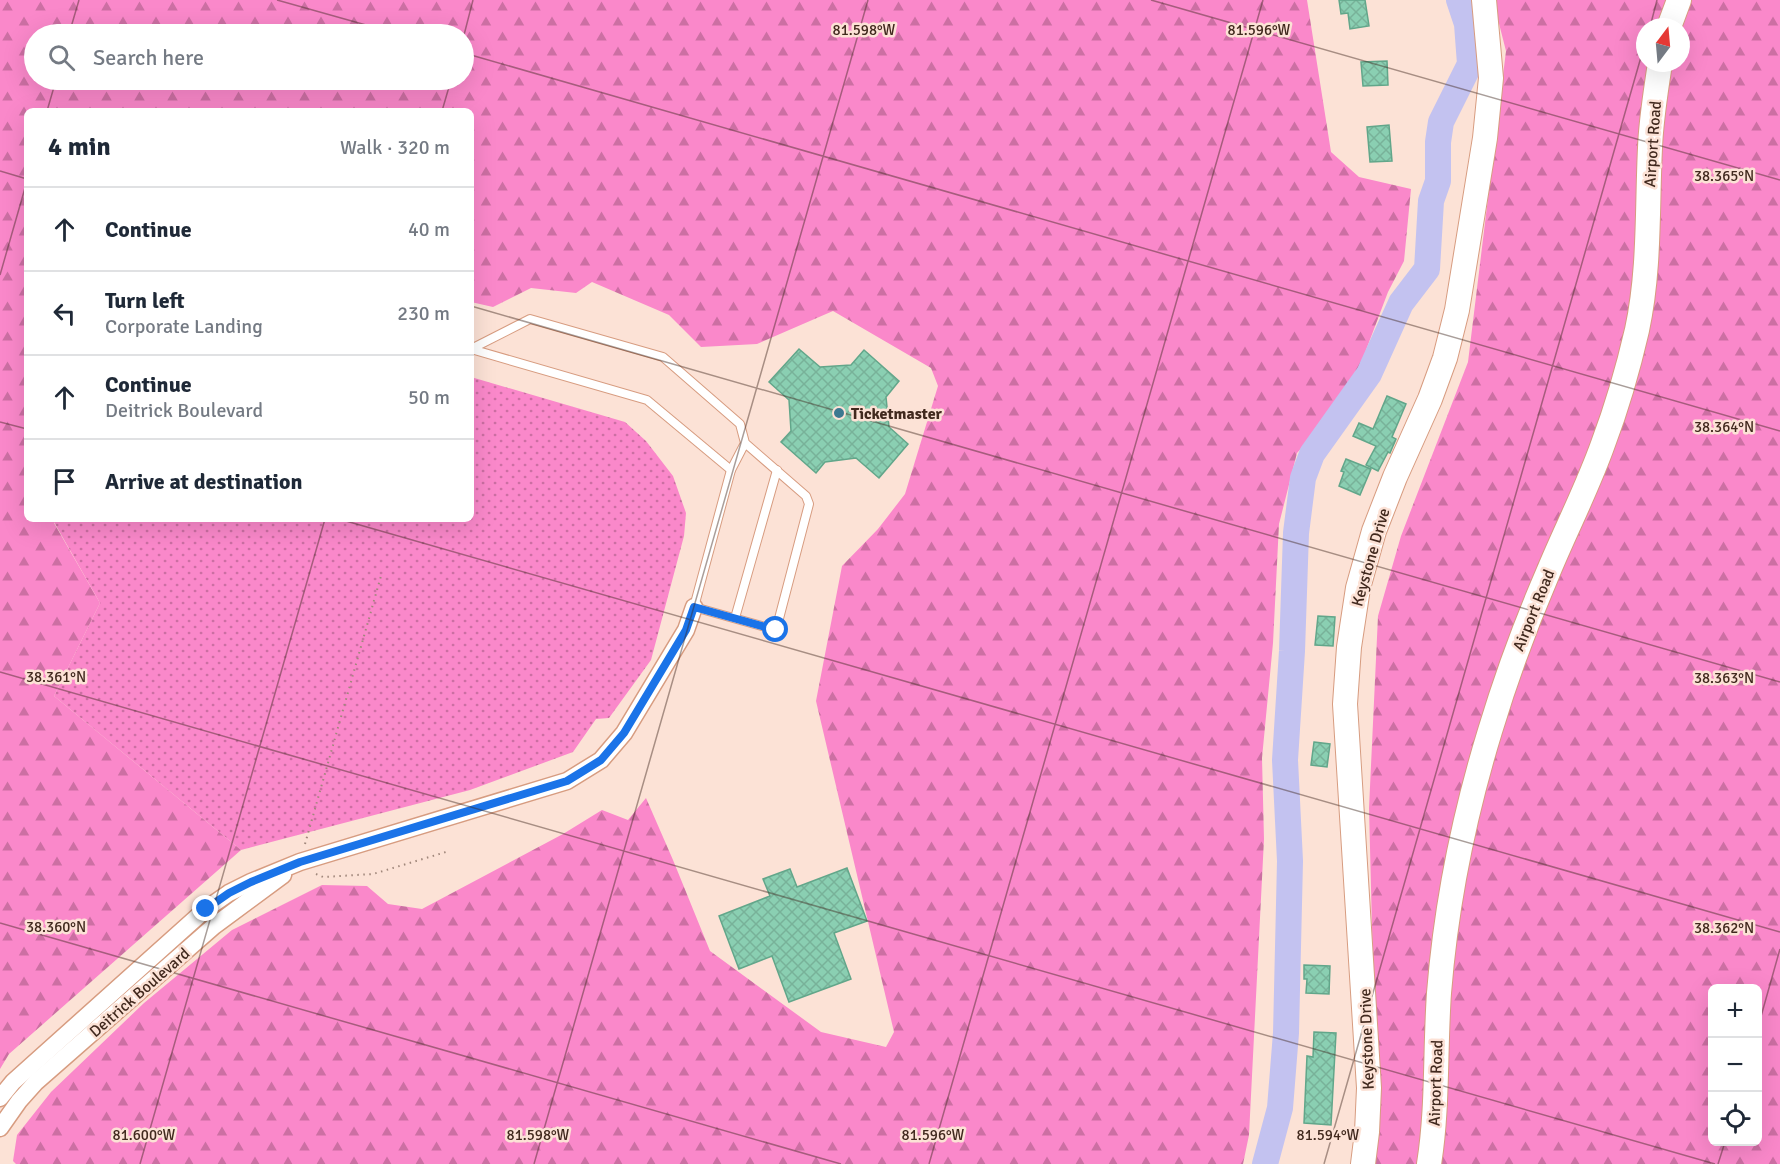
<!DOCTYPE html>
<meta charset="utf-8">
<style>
:root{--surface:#fff;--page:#f2f2f3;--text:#1f2937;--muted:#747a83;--line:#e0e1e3}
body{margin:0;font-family:Signika,sans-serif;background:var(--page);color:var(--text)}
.controls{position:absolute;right:18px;bottom:18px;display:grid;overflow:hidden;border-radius:9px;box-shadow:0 6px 24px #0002}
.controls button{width:54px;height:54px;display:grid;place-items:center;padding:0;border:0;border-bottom:2px solid var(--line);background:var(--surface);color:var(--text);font:30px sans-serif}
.compass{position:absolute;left:1636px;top:18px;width:54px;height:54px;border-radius:50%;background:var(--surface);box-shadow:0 6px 24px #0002;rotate:16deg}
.stop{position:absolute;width:18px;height:18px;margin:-14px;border:4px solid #1a73e8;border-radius:50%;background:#fff}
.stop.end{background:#1a73e8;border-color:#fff;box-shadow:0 2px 6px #0008}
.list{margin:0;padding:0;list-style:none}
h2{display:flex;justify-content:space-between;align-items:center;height:78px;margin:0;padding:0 24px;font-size:26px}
h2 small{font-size:20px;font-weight:400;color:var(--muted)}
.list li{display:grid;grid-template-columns:39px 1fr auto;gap:18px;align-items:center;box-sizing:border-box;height:84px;padding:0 24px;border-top:2px solid var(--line)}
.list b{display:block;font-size:22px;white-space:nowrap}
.list p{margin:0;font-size:20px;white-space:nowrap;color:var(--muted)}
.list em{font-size:20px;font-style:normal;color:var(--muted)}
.icon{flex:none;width:33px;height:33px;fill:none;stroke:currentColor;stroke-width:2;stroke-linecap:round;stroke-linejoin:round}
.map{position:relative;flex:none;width:1780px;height:1164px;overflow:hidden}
.search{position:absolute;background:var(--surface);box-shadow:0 6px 24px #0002;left:24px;top:24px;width:450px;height:66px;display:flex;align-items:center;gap:15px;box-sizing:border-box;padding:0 21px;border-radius:33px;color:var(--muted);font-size:22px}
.panel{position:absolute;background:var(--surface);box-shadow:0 6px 24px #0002;left:24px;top:108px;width:450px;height:414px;border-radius:9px}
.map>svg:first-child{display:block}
.grass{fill:url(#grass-dots)}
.forest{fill:url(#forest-firs);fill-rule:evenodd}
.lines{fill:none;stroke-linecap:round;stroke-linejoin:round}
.river{stroke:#c3c2f0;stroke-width:26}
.building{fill:url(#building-cross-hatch);stroke:#62a68a;stroke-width:1.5}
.lane-casing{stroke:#d79c80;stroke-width:10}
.street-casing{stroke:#d79c80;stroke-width:19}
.secondary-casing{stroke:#d79c80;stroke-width:26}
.path{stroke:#a0877b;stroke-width:2;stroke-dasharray:1.5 4.5;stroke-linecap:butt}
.lane{stroke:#fff;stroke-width:8}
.street{stroke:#fff;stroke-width:16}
.secondary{stroke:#fff;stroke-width:24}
.route{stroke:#1a73e8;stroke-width:8}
.ticks{fill:none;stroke:#41291e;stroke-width:1.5;stroke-opacity:0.45}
.poi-dot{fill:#3d7990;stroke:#fce2d6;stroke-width:2}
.labels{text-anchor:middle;stroke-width:5;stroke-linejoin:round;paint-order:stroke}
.street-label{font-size:16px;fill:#41291e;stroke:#fce2d6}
.poi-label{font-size:16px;font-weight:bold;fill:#41291e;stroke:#fce2d6;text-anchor:start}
.ticks-label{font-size:15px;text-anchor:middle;fill:#41291e;stroke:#fce2d6;stroke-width:5;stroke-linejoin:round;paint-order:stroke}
</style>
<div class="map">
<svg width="1780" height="1164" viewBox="0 0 1780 1164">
<defs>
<pattern id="grass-dots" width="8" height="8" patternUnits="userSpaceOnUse" patternTransform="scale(1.5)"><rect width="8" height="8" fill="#fa88ca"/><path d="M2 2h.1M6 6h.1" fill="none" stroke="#cc6fa3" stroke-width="1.8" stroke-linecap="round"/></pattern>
<pattern id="forest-firs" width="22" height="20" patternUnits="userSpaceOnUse" patternTransform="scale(1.5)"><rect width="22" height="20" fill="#fa88ca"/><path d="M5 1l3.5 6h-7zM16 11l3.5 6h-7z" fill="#cc6fa3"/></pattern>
<pattern id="building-cross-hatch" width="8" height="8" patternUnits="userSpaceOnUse" patternTransform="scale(1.5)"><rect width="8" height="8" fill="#8acfb2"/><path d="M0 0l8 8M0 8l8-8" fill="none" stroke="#78b299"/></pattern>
</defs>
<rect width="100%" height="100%" fill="#fce2d6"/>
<path class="grass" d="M 471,377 L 625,422 L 646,441 L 673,476 L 686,513 L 684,536 L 651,660 L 609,718 L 596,719 L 573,752 L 470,790 L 241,850 L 54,696 L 100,603 L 54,522 L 57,519 L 471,519 Z"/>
<g class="forest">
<path d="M 0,0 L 1307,0 L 1331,152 L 1359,177 L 1411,189 L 1404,261 L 1388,292 L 1349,395 L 1297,453 L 1279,524 L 1273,643 L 1262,758 L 1264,839 L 1249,1135 L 1243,1164 L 16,1164 L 13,1161 L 17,1135 L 51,1092 L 144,1003 L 232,930 L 322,885 L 367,886 L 388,904 L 422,909 L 563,834 L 602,810 L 628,820 L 646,798 L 673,860 L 710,951 L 821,1032 L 886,1047 L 894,1032 L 816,701 L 842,566 L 878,529 L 905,494 L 938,386 L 931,368 L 833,311 L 757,344 L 701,347 L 669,315 L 592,282 L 576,293 L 531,288 L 493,307 L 471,302 L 471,111 L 27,111 L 27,519 L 57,519 L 54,523 L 100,603 L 54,696 L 241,850 L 9,1054 L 0,1069 ZM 34,34 L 464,34 L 464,80 L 34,80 Z"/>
<path d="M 1493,0 L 1780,0 L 1780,1164 L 1366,1164 L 1376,1087 L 1369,808 L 1378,616 L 1401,536 L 1468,362 L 1506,51 ZM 1645,27 L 1681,27 L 1681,63 L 1645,63 ZM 1712,988 L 1758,988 L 1758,1142 L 1712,1142 Z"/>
</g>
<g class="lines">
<path class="river" d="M 1265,1164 L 1280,1108 L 1286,1033 L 1290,861 L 1285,760 L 1292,651 L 1296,533 L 1303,478 L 1312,454 L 1369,374 L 1401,303 L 1427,269 L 1431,201 L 1438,181 L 1438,142 L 1441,122 L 1470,64 L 1467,24 L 1459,0"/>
</g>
<g class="building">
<path d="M 1339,0 L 1365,0 L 1369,26 L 1350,29 L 1348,13 L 1341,14 Z"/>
<path d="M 1387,61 L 1388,85 L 1363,86 L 1361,62 Z"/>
<path d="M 1389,125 L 1392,161 L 1370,162 L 1367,127 Z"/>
<path d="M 799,349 L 820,367 L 851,365 L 864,350 L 899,381 L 886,397 L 889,427 L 908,444 L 879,478 L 856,458 L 825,462 L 816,473 L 781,442 L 791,431 L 789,400 L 769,382 Z"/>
<path d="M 1387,396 L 1406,404 L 1392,437 L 1396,439 L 1390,453 L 1388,452 L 1378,471 L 1366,465 L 1376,446 L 1353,436 L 1359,423 L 1373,429 Z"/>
<path d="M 1346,459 L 1371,469 L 1360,495 L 1339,486 L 1344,472 L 1341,471 Z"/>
<path d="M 1318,616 L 1335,617 L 1333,646 L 1315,645 Z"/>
<path d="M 1314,742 L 1330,744 L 1327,767 L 1311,765 Z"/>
<path d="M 847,868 L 867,921 L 834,933 L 851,979 L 789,1002 L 772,956 L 739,969 L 719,916 L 770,896 L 763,879 L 790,869 L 797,887 Z"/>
<path d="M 1304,965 L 1330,966 L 1329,994 L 1306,993 L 1307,979 L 1304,979 Z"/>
<path d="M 1314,1032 L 1336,1033 L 1331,1125 L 1304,1123 L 1307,1056 L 1313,1057 Z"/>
</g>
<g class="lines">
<g class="lane-casing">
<g id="lane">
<path d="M 471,349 L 530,319 L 663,357 L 740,424 L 745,443 L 806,496 L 809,504 L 776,630 L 694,607 L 731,470 L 745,443"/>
<path d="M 471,349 L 647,400 L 731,470"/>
<path d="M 735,618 L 777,470"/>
</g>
</g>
<g class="street-casing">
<g id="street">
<path d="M 0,1098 L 13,1082 L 206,909 L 229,893 L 251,882 L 300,862 L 567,781 L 601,760 L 624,733 L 686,630 L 694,607"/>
<path d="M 0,1128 L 19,1101 L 36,1082 L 214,926 L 283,875"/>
</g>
</g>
<g class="secondary-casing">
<g id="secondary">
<path d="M 1669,27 L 1679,0"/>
<path d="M 1363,1164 L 1367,1132 L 1369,1088 L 1345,704 L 1349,647 L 1358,588 L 1374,531 L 1395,477 L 1430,399 L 1445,358 L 1457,310 L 1485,138 L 1491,78 L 1484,0"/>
<path d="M 1429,1164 C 1438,1108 1435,1050 1439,993 C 1446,905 1464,816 1490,731 C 1506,678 1525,626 1547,575 C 1565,531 1587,489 1603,444 C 1617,407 1628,369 1637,330 C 1650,270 1647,208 1650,148 C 1651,119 1656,91 1660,63"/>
</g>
</g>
<g class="path">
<path d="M 305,844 L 381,576"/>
<path d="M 316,874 L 323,877 L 373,874 L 446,852"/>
</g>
<use href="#lane" class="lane"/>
<use href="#street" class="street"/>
<use href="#secondary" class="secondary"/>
</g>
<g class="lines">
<path class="route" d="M 206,909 L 229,893 L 251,882 L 300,862 L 567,781 L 601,760 L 624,733 L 686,630 L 694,607 L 776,630"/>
</g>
<path class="ticks" d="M 277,0 L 398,34M 1151,0 L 1780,180M 1650,27 L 1657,0M 69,34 L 79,0M 464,35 L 473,0M 464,53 L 1780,431M 47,111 L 56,80M 442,111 L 451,80M 0,171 L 27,179M 0,275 L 27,181M 471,306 L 1780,682M 0,422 L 27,429M 339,519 L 1780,932M 0,672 L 1715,1164M 0,923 L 841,1164M 1758,1027 L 1780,949M 140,1164 L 325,519M 534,1164 L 868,0M 929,1164 L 1263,0M 1324,1164 L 1645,43M 1718,1164 L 1725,1142"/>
<circle class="poi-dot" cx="839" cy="413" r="6"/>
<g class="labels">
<g class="street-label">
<text transform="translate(1652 144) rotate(-86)" y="6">Airport Road</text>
<text transform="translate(1370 557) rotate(-74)" y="6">Keystone Drive</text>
<text transform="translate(1533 610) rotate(-68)" y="6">Airport Road</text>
<text transform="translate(139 992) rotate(-41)" y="6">Deitrick Boulevard</text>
<text transform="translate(1366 1039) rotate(-92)" y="6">Keystone Drive</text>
<text transform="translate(1435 1083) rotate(-88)" y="6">Airport Road</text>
</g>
<g class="poi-label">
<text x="851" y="419">Ticketmaster</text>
</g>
</g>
<g class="ticks-label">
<text x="864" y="35">81.598°W</text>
<text x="1259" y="35">81.596°W</text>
<text x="1724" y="181">38.365°N</text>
<text x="1724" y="432">38.364°N</text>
<text x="56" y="682">38.361°N</text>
<text x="1724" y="683">38.363°N</text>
<text x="56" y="932">38.360°N</text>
<text x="1724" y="933">38.362°N</text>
<text x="144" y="1140">81.600°W</text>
<text x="538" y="1140">81.598°W</text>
<text x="933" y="1140">81.596°W</text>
<text x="1328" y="1140">81.594°W</text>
</g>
</svg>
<div class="controls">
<button>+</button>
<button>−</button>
<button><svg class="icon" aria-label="locate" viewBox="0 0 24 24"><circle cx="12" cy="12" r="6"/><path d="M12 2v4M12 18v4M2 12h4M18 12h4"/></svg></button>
</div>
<svg class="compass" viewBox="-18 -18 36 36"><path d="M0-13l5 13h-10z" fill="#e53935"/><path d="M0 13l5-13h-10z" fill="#747a83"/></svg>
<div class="stop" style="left:776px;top:630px"></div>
<div class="stop end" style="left:206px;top:909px"></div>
<div class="search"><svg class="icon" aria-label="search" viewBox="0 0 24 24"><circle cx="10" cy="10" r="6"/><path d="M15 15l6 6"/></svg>Search here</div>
<section class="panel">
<h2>4 min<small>Walk · 320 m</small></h2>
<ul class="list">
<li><svg class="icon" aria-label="ahead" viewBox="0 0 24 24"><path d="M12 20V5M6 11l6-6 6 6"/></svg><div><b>Continue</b></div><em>40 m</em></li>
<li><svg class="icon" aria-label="left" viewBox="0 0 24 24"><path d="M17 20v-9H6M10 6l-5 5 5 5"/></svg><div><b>Turn left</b><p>Corporate Landing</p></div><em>230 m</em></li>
<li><svg class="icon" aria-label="ahead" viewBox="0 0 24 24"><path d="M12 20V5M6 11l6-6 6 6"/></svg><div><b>Continue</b><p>Deitrick Boulevard</p></div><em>50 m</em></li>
<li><svg class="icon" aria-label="arrive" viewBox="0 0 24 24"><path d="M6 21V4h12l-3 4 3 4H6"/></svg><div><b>Arrive at destination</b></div></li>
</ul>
</section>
</div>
